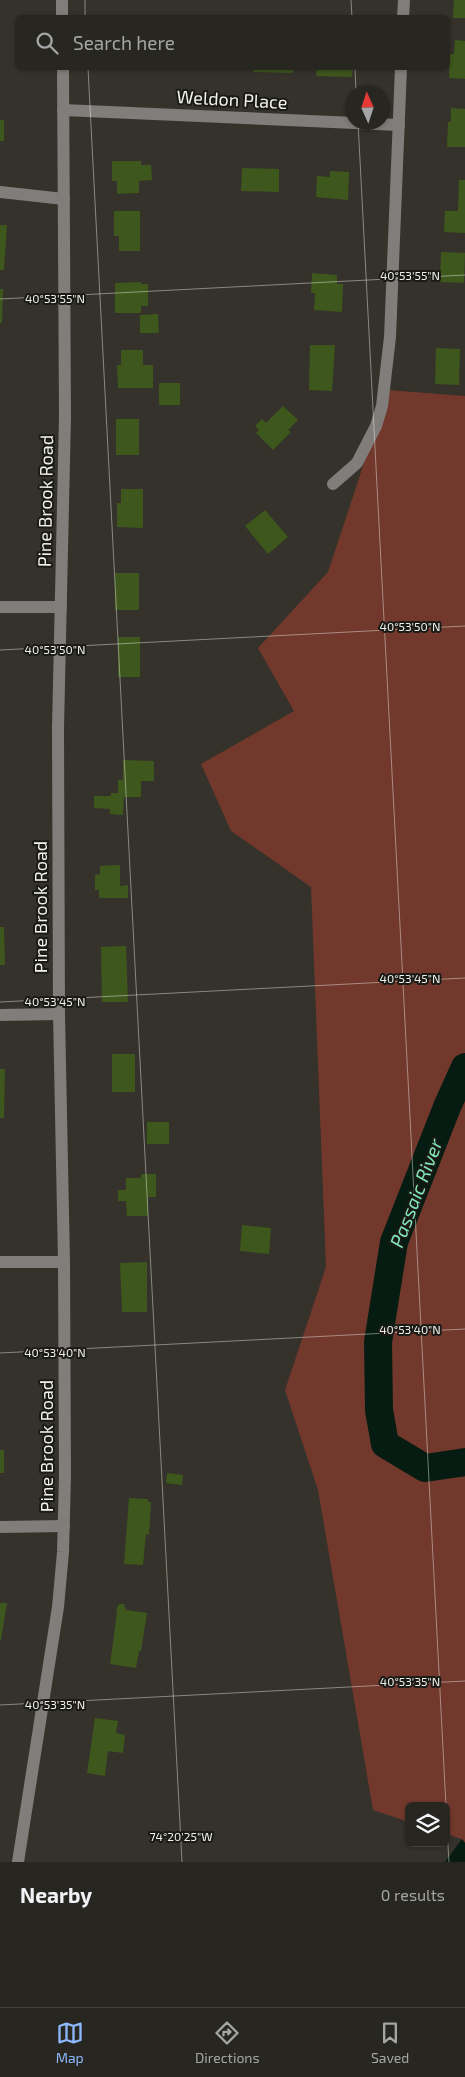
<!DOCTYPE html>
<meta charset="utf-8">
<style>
:root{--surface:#272620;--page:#33322d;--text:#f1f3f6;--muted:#a4a5a5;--line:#43433e;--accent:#8db9fc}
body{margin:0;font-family:"Exo 2",sans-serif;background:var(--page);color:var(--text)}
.controls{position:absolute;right:15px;bottom:15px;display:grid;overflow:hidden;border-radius:8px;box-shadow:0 1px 4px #0004}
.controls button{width:45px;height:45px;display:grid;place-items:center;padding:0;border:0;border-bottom:1px solid var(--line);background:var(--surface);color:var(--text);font:25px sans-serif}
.compass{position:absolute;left:345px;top:85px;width:45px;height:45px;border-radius:50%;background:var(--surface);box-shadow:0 1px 4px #0004;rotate:357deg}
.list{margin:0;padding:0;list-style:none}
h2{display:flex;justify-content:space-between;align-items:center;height:65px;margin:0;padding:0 20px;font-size:21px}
h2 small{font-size:16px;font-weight:400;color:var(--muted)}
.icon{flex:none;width:28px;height:28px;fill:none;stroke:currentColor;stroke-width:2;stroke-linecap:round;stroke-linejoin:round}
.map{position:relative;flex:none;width:465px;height:1862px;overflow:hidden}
.search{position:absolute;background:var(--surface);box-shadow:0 1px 4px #0004;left:15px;right:15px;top:15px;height:55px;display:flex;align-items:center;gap:12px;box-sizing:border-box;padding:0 18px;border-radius:8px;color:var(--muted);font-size:19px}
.sheet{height:145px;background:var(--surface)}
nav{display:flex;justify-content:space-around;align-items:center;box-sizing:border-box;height:70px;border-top:1px solid var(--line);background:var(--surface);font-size:14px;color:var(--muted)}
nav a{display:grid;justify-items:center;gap:2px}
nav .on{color:var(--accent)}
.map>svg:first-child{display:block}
.green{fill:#72382c}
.water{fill:#061c12}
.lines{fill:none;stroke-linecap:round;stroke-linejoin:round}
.river{stroke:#061c12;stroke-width:28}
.building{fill:#3e571d}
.minor{stroke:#807d7a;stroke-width:12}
.ticks{fill:none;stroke:#f2f1ec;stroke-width:1;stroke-opacity:0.45}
.labels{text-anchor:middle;stroke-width:4;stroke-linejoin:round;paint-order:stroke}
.street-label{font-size:18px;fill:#f2f1ec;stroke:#1a1a16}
.water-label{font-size:19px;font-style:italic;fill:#82e9b8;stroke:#1a1a16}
.ticks-label{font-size:12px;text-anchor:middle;fill:#f2f1ec;stroke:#1a1a16;stroke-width:4;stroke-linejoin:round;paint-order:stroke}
</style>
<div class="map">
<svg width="465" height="1862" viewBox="0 0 465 1862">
<rect width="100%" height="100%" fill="#34322a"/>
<path class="green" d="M 388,390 L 465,396 L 465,1843 L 462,1839 L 446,1834 L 446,1806 L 409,1806 L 409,1822 L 373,1810 L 318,1490 L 285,1390 L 326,1267 L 311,887 L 231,831 L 201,764 L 294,711 L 258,648 L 328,572 Z"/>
<path class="water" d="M 462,1839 L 465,1843 L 465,1862 L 445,1862 Z"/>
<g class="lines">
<path class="river" d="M 465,1067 L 447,1107 L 394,1242 L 378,1342 L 379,1410 L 385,1444 L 425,1468 L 465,1462"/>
</g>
<g class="building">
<path d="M 454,0 L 465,0 L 465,18 L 453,18 Z"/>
<path d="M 455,40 L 465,41 L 465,79 L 449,78 L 450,54 L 454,54 Z"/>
<path d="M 254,68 L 294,68 L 293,73 L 253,72 Z"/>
<path d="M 317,68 L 353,68 L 352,77 L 316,76 Z"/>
<path d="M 451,108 L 465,109 L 465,147 L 447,147 L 448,122 L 451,122 Z"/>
<rect x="0" y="120" width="4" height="21"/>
<path d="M 112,161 L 141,161 L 141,165 L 151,165 L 152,180 L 139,181 L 139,193 L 117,194 L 117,181 L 112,181 Z"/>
<path d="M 242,168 L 279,169 L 279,192 L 241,191 Z"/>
<path d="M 330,171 L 349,172 L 348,200 L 316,197 L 317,176 L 330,177 Z"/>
<path d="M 459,180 L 465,180 L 465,233 L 444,232 L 445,211 L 458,211 Z"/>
<path d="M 114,211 L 140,211 L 140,251 L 119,251 L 119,236 L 114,236 Z"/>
<path d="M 0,225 L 7,225 L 4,270 L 0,270 Z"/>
<path d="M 441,252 L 465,253 L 464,283 L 440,282 Z"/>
<path d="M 312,273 L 337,275 L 337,284 L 343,284 L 342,312 L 314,310 L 315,293 L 311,293 Z"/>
<path d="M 141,282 L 141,284 L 148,284 L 148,306 L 141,306 L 141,313 L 115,313 L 115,283 Z"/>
<path d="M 0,289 L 3,289 L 2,323 L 0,323 Z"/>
<path d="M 158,314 L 159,333 L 140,333 L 140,315 Z"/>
<path d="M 310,345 L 335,345 L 332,391 L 309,390 Z"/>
<path d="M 436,348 L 460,349 L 459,385 L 435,384 Z"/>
<path d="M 121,350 L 143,350 L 143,365 L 153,365 L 153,388 L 118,388 L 117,365 L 121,365 Z"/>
<rect x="159" y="383" width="21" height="22"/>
<path d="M 283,406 L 298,420 L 288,430 L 291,432 L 273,450 L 256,433 L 259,430 L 255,426 L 262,419 L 266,423 Z"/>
<rect x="116" y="419" width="23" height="36"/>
<path d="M 121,489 L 143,489 L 143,528 L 117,527 L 117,503 L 121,503 Z"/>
<path d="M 265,510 L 288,537 L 268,554 L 245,526 Z"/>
<rect x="115" y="573" width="24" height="37"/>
<rect x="118" y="637" width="22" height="40"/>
<path d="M 123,760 L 154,761 L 154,781 L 141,781 L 141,797 L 124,797 L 123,815 L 110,814 L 110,809 L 94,808 L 94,796 L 111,796 L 111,793 L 118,793 L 118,780 L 123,780 Z"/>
<path d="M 120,865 L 120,886 L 128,885 L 128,898 L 99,898 L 99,890 L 95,890 L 95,875 L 100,874 L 100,866 Z"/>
<path d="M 0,927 L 4,927 L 5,965 L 0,965 Z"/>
<path d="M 126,946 L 128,1002 L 102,1002 L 101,947 Z"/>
<rect x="112" y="1054" width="23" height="38"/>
<path d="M 0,1069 L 5,1069 L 4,1118 L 0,1118 Z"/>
<rect x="147" y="1122" width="22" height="22"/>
<path d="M 141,1174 L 156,1174 L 156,1197 L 148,1197 L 148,1216 L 127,1216 L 126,1201 L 118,1201 L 118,1190 L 126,1190 L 126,1178 L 141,1178 Z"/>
<path d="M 242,1225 L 271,1228 L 269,1254 L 240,1251 Z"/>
<path d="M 147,1262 L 147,1312 L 122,1312 L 120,1263 Z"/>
<rect x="0" y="1450" width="4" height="23"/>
<path d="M 167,1473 L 183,1475 L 182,1485 L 166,1483 Z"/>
<path d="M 129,1498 L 148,1499 L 148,1502 L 151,1502 L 149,1535 L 146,1534 L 143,1565 L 124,1564 Z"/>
<path d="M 0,1603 L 7,1603 L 1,1640 L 0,1640 Z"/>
<path d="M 119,1604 L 124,1604 L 126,1610 L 147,1613 L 141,1651 L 139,1651 L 136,1668 L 110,1664 L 117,1613 L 116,1610 Z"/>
<path d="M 95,1718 L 118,1721 L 116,1733 L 125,1735 L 123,1753 L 108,1751 L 105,1776 L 87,1773 Z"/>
</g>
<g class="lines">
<g class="minor">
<path d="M 62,0 L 62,18"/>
<path d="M 403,18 L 404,0"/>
<path d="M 63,110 L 399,125"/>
<path d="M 0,192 L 64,199"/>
<path d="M 333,484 L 357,463 L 376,426 L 382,406 L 390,337 L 401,68"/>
<path d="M 0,607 L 61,607"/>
<path d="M 0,1015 L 59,1014"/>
<path d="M 0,1262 L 64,1262"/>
<path d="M 0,1527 L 64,1526"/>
<path d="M 18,1862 L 58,1607 L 63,1552 L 65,1476 L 64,1262 L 59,1014 L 58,728 L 65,416 L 63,68"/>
</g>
</g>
<path class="ticks" d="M 85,0 L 85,18M 351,0 L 352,18M 88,68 L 182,1862M 355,68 L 356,92M 358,122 L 446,1806M 0,299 L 465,275M 0,650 L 465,626M 0,1002 L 465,978M 0,1353 L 465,1329M 0,1705 L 465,1681M 446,1812 L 449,1862"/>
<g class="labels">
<g class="street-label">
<text transform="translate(232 100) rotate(3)" y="6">Weldon Place</text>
<text transform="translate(46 501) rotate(-89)" y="6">Pine Brook Road</text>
<text transform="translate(41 907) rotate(-90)" y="6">Pine Brook Road</text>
<text transform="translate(47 1446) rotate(-90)" y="6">Pine Brook Road</text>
</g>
<g class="water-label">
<text transform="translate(416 1193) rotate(-69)" y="7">Passaic River</text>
</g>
</g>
<g class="ticks-label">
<text x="410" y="280">40°53'55"N</text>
<text x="55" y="303">40°53'55"N</text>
<text x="410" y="631">40°53'50"N</text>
<text x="55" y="654">40°53'50"N</text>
<text x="410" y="983">40°53'45"N</text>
<text x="55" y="1006">40°53'45"N</text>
<text x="410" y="1334">40°53'40"N</text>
<text x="55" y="1357">40°53'40"N</text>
<text x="410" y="1686">40°53'35"N</text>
<text x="55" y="1709">40°53'35"N</text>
<text x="181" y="1841">74°20'25"W</text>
</g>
</svg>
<div class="controls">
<button><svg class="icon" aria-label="layers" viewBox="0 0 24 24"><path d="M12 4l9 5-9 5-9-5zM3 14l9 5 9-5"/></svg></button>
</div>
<svg class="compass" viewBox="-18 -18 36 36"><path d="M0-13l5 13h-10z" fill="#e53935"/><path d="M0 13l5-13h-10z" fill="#a4a5a5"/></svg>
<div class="search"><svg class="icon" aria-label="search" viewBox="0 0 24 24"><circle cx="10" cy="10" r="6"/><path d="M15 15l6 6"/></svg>Search here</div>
</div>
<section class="sheet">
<h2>Nearby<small>0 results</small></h2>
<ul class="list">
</ul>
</section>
<nav>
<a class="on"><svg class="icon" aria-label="map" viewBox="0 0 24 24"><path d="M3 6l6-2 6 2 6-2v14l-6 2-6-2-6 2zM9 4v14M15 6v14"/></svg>Map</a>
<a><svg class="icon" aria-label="directions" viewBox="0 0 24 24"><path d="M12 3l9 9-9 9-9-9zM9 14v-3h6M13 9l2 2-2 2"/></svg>Directions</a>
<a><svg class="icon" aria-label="saved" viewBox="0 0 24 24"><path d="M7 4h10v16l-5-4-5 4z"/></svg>Saved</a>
</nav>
